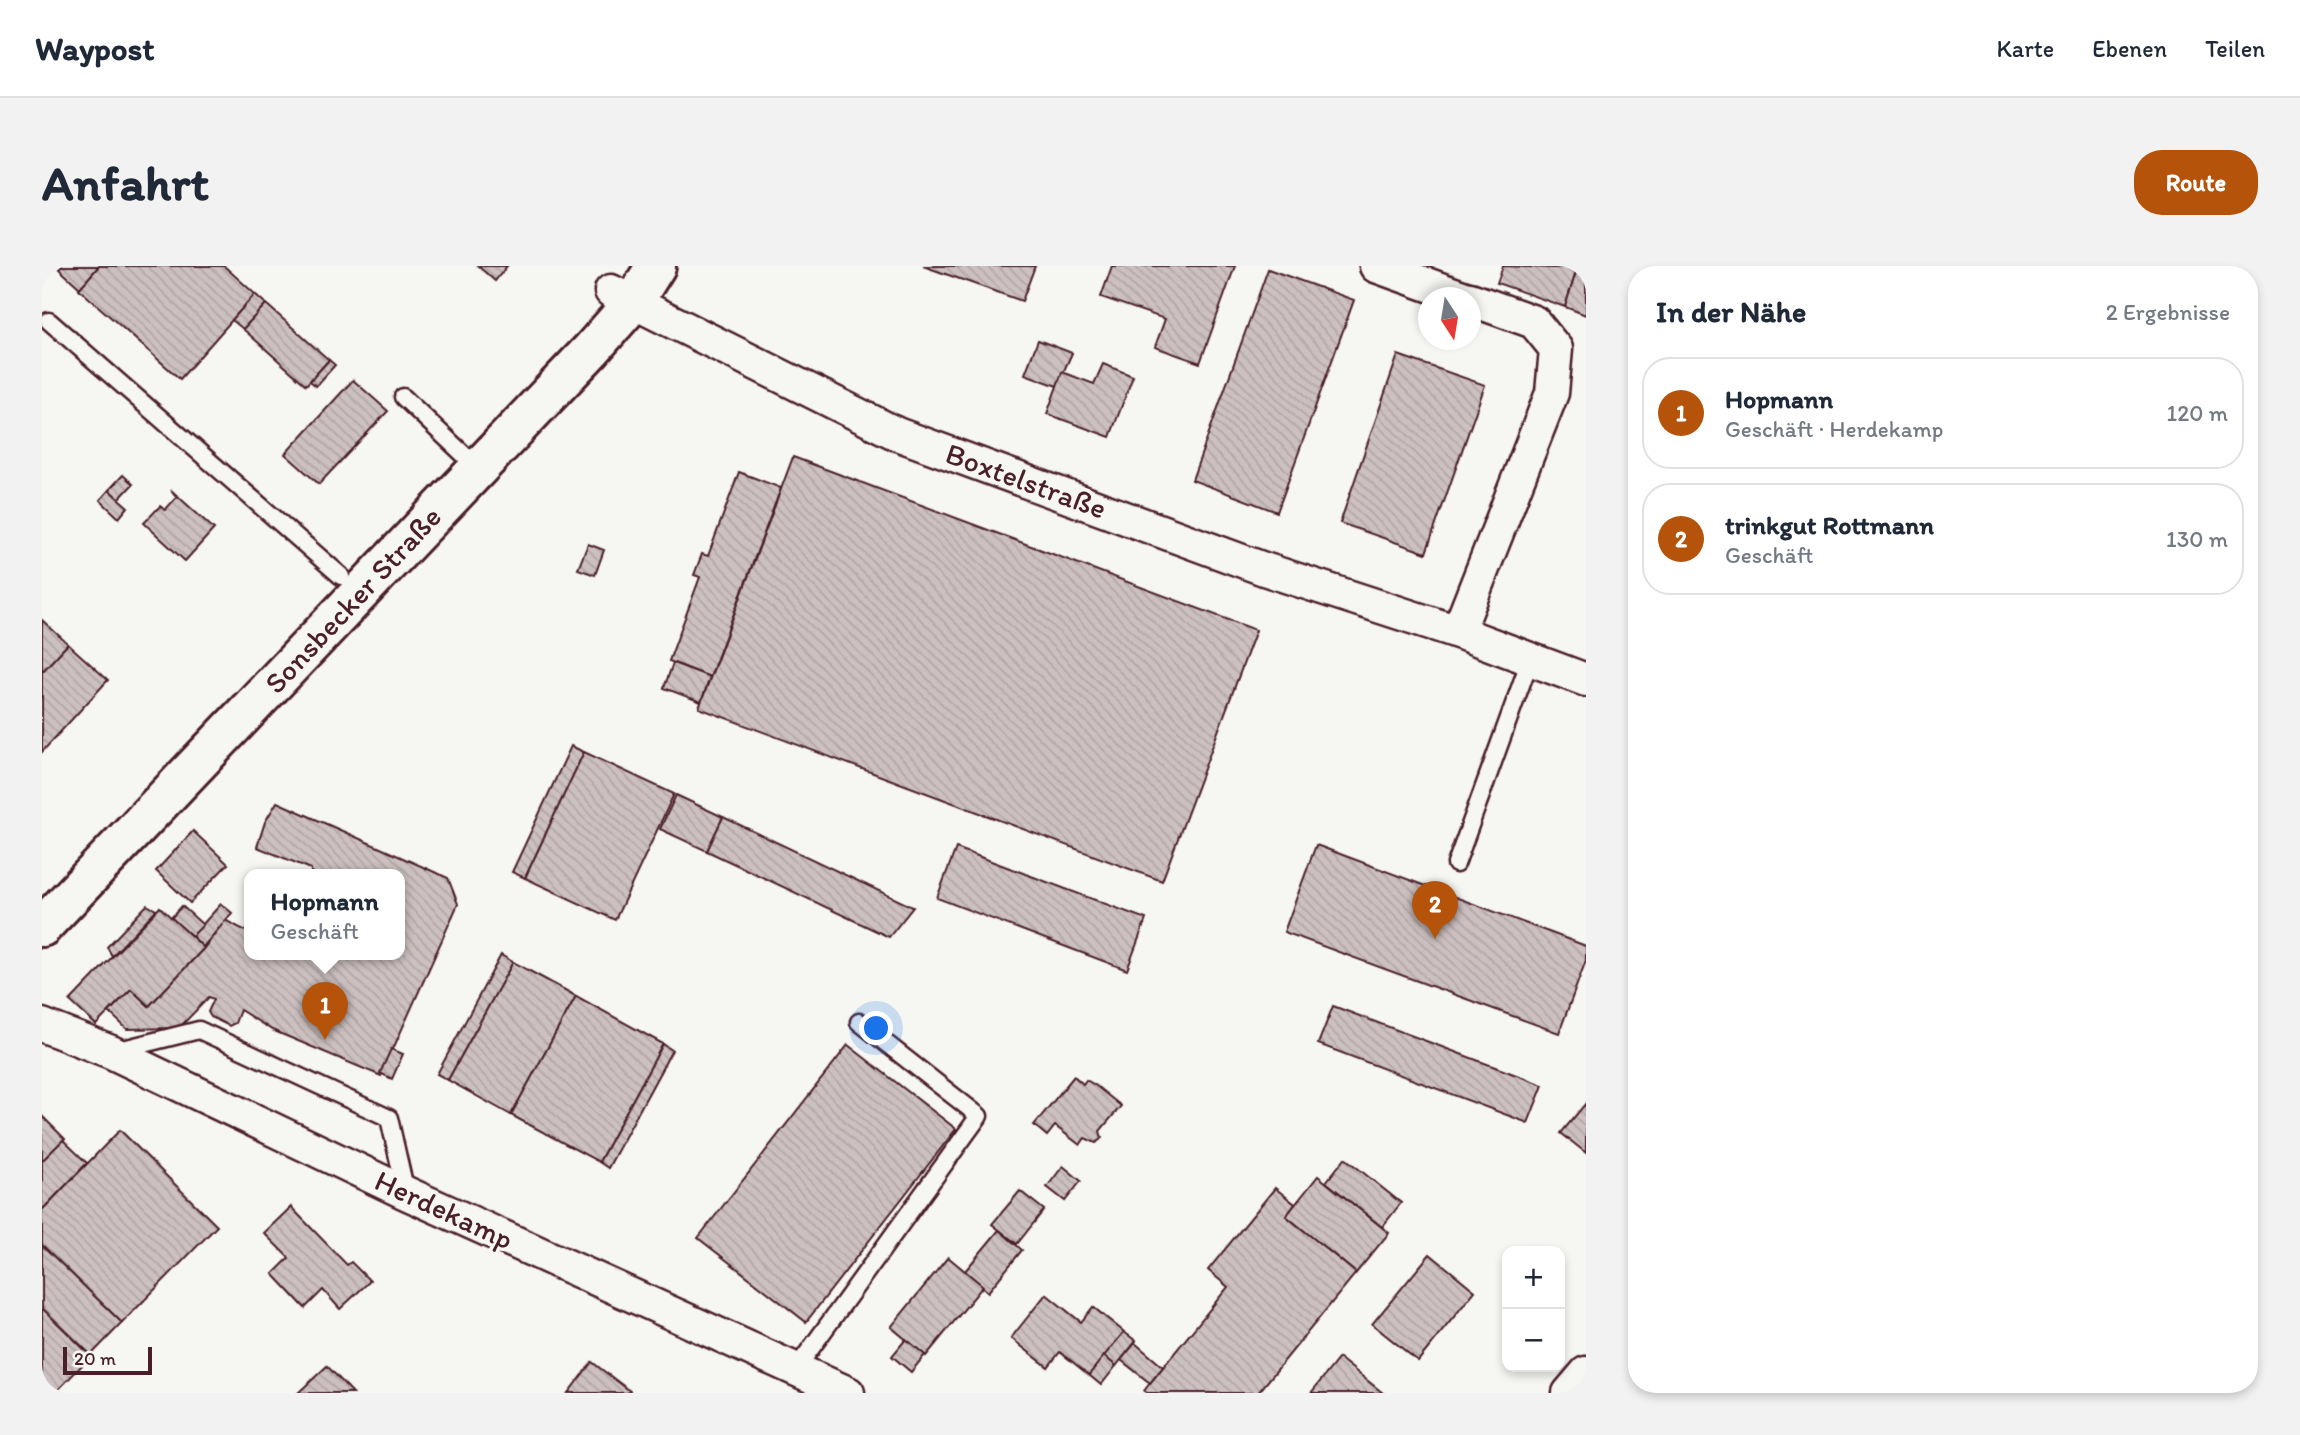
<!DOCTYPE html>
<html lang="de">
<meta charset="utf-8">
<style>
:root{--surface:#fff;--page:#f2f2f3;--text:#1f2937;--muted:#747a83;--line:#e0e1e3;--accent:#b45309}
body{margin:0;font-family:Itim,sans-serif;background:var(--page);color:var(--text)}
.controls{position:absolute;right:21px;bottom:21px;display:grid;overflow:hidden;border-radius:14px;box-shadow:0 4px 10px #0003}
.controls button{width:63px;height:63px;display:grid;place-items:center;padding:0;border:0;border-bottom:2px solid var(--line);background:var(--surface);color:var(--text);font:35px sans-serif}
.compass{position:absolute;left:1376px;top:21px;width:63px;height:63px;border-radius:50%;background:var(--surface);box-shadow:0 4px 10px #0003;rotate:168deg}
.scale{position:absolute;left:21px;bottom:18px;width:89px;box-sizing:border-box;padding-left:7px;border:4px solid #4a1f2b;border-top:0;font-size:19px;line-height:24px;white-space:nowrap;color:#4a1f2b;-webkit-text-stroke:5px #f6f6f2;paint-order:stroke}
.you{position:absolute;left:835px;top:763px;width:24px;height:24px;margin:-18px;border:5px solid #fff;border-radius:50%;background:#1a73e8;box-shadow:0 0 0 10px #1a73e833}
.badge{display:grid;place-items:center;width:46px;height:46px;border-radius:50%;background:var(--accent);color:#fff;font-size:23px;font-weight:700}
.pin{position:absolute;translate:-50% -58px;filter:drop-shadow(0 2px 4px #0008)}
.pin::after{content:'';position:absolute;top:37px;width:24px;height:21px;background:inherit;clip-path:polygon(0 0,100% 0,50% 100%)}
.popup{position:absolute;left:202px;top:603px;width:161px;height:91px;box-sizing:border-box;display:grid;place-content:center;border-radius:14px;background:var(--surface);filter:drop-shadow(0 2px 5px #0005);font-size:23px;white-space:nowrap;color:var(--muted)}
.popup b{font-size:26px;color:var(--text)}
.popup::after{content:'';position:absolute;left:50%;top:100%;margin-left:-14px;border:14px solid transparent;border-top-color:var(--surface)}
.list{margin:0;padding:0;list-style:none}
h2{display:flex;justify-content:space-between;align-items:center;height:91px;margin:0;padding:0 28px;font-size:30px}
h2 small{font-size:23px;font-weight:400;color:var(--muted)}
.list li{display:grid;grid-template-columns:46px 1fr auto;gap:21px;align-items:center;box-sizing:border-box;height:112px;margin:0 14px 14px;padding:0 14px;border:2px solid var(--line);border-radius:28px}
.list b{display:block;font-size:26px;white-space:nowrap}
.list p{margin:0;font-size:23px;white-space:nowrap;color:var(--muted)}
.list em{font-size:23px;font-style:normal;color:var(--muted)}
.map{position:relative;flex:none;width:1544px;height:1127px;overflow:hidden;border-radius:28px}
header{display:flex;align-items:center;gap:42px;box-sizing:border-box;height:98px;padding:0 35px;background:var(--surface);border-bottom:2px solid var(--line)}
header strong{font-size:33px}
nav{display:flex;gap:38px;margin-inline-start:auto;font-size:24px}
.intro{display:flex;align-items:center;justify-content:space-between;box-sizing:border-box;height:168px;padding:0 42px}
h1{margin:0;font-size:49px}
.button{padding:18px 32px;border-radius:28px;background:var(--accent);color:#fff;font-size:24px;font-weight:700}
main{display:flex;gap:42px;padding:0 42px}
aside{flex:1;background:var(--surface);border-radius:28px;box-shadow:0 4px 10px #0003}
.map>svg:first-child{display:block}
.building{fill:url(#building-back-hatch);stroke:#4a1f2b;stroke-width:2}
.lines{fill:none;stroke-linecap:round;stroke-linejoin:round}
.service-casing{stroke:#4a1f2b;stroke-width:21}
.minor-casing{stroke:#4a1f2b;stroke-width:37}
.tertiary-casing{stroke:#4a1f2b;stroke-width:44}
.service{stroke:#f6f6f2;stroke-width:16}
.minor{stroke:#f6f6f2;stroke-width:32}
.tertiary{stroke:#f6f6f2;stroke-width:38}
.labels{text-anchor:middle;stroke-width:7;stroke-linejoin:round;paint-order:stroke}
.street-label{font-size:30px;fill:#4a1f2b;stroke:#f6f6f2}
</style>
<header>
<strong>Waypost</strong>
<nav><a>Karte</a><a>Ebenen</a><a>Teilen</a></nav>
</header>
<div class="intro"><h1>Anfahrt</h1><a class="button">Route</a></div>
<main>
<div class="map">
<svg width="1544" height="1127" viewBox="0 0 1544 1127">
<defs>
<pattern id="building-back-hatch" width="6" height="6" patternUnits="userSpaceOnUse" patternTransform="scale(1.75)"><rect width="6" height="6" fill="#ccc1c0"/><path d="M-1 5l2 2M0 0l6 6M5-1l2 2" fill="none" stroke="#b1a5a5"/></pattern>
</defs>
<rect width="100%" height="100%" fill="#f6f6f2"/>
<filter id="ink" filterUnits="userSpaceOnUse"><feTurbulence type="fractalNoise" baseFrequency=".0143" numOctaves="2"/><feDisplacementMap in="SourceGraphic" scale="14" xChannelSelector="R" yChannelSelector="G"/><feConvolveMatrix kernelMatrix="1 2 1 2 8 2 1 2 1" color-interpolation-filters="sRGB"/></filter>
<g filter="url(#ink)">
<g class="building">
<path d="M 20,0 L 57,0 L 38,22 L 17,3 Z"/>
<path d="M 57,0 L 182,0 L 213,28 L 138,113 L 37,23 Z"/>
<path d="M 436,0 L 465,0 L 453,15 Z"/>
<path d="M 881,0 L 993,0 L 980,35 Z"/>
<path d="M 1070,0 L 1193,0 L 1158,97 L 1113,81 L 1123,53 L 1059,31 Z"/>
<path d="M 1461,0 L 1511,2 L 1536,0 L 1523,41 L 1455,17 Z"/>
<path d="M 1536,0 L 1544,0 L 1544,49 L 1523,41 Z"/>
<path d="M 1226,3 L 1312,34 L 1235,246 L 1150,214 Z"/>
<path d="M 213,28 L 224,38 L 201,63 L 190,54 Z"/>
<path d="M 224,38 L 287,94 L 264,119 L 201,63 Z"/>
<path d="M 996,74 L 1030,87 L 1015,120 L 983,108 Z"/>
<path d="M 1356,89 L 1443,119 L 1384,287 L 1298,257 Z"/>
<path d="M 287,94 L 293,99 L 274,120 L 268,115 Z"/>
<path d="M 1061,98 L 1091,110 L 1068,171 L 1005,148 L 1020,106 L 1052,118 Z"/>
<path d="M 311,114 L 346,145 L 277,218 L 243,188 Z"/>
<path d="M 751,191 L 1214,364 L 1120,615 L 657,442 Z"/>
<path d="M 697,206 L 739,222 L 668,411 L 627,395 L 658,311 L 652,309 L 660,288 L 666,290 Z"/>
<path d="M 81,209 L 91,218 L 77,233 L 67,224 Z"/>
<path d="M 67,224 L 86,241 L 77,252 L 58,234 Z"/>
<path d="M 129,224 L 172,263 L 143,295 L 102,257 L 118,240 L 123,244 L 135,231 Z"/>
<path d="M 546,278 L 562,284 L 553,309 L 536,303 Z"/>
<path d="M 0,354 L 26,378 L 0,406 Z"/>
<path d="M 26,378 L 66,414 L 0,486 L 0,406 Z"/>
<path d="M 631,397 L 668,411 L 659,436 L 622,422 Z"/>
<path d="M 529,480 L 542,486 L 483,612 L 470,606 Z"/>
<path d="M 542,486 L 632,528 L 573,654 L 483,612 Z"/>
<path d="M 634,529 L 681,551 L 665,585 L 618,563 Z"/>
<path d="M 235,536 L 406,612 L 416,638 L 339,810 L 230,764 L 198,744 L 193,757 L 187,760 L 169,751 L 166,746 L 172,733 L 167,731 L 137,762 L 85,763 L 67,746 L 89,723 L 107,740 L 162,682 L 183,654 L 208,667 L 208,688 L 358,688 L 358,608 L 269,608 L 269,603 L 215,581 L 223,556 Z"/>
<path d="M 681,551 L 871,641 L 847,671 L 665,585 Z"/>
<path d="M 151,565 L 186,598 L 148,637 L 114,605 Z"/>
<path d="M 1274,579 L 1544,680 L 1544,694 L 1517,767 L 1242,666 Z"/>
<path d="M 914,582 L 1104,653 L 1085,704 L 895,632 Z"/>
<path d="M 179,638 L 190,647 L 161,681 L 150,670 Z"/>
<path d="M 105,639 L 114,644 L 70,690 L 65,681 Z"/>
<path d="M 140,640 L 161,659 L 150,670 L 129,652 Z"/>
<path d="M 118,641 L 162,682 L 107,740 L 89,723 L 54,759 L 28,735 Z"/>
<path d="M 459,689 L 471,696 L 406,814 L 395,808 Z"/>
<path d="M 471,696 L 534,730 L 469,849 L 406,814 Z"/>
<path d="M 534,730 L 621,778 L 557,896 L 469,849 Z"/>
<path d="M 1291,740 L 1501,819 L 1486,857 L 1276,778 Z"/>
<path d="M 621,778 L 630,784 L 566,902 L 557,896 Z"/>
<path d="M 806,779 L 914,863 L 764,1056 L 656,972 Z"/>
<path d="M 349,783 L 361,788 L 350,813 L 338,807 Z"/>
<path d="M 1032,810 L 1041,818 L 1044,814 L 1053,819 L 1079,840 L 1058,865 L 1060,872 L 1054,877 L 1043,872 L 1038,879 L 1013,860 L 1005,870 L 992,859 Z"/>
<path d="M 1544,837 L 1544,887 L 1519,867 Z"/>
<path d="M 0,850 L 23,873 L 0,895 Z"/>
<path d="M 78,864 L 175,960 L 80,1057 L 0,979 L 0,944 Z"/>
<path d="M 21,874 L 45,897 L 0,944 L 0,895 Z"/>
<path d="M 1303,892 L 1359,937 L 1340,961 L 1284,916 Z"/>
<path d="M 1021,900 L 1039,915 L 1023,935 L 1005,921 Z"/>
<path d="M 1276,910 L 1347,967 L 1314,1007 L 1244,950 Z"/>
<path d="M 1233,922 L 1253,938 L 1244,950 L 1314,1007 L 1216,1127 L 1105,1127 L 1102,1125 L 1108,1117 L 1186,1021 L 1166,1004 Z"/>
<path d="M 978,925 L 1002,944 L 975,978 L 950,958 Z"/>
<path d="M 249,941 L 305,999 L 309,996 L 328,1015 L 298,1043 L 281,1024 L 263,1042 L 231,1008 L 247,992 L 222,967 Z"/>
<path d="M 957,964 L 980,984 L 946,1026 L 923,1005 Z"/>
<path d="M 0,979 L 80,1057 L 49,1089 L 0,1042 Z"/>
<path d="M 1388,988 L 1433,1025 L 1376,1095 L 1330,1058 Z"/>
<path d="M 906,991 L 941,1020 L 884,1090 L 849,1061 Z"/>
<path d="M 1004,1028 L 1039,1056 L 1051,1041 L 1082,1066 L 1047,1109 L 1018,1086 L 1006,1101 L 969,1072 Z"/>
<path d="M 0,1042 L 49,1090 L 13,1127 L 0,1127 Z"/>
<path d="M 1082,1066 L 1094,1075 L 1074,1100 L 1062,1090 Z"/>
<path d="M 864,1073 L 883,1089 L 869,1106 L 850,1090 Z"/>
<path d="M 1093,1077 L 1121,1101 L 1108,1117 L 1079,1094 Z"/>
<path d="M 1062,1090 L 1074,1100 L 1059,1119 L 1047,1109 Z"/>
<path d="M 1297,1092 L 1341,1127 L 1269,1127 Z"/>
<path d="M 550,1096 L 588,1125 L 586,1127 L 526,1127 Z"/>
<path d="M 285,1100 L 311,1127 L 256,1127 Z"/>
</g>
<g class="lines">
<g class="service-casing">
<g id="service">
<path d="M 7,55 L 299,310"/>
<path d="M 361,131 L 436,202"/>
<path d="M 1414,598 L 1488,394"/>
<path d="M 73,785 L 157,764 L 347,852 L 364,927"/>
<path d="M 754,1103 L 937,850 L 817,756"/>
</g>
</g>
<g class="minor-casing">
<g id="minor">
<path d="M 1334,0 L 1423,32"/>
<path d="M 569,25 L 855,168 L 1222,303 L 1416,366 L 1544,414"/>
<path d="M 1416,366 L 1510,127 L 1514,83 L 1492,56 L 1428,33"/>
<path d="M 0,759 L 69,786 L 364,927 L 806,1127"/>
<path d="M 1527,1127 L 1544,1107"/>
</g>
</g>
<g class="tertiary-casing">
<path id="tertiary" d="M 0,661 L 550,83 L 592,35 L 614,0"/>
</g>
<use href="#service" class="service"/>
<use href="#minor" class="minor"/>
<use href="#tertiary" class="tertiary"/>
</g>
</g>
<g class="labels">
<g class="street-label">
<text transform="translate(984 215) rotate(20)" y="10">Boxtelstraße</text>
<text transform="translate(311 334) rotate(-47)" y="10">Sonsbecker Straße</text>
<text transform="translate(402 944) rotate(25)" y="10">Herdekamp</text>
</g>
</g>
</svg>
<div class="controls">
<button>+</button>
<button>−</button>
</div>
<svg class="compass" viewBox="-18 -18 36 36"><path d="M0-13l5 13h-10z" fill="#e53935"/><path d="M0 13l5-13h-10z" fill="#747a83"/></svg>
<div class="scale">20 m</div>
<div class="you"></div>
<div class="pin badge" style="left:283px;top:774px">1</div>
<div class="popup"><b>Hopmann</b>Geschäft</div>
<div class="pin badge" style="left:1393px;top:673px">2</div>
</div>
<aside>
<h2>In der Nähe<small>2 Ergebnisse</small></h2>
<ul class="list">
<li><span class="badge">1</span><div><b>Hopmann</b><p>Geschäft · Herdekamp</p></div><em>120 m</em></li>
<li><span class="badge">2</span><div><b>trinkgut Rottmann</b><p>Geschäft</p></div><em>130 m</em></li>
</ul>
</aside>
</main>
